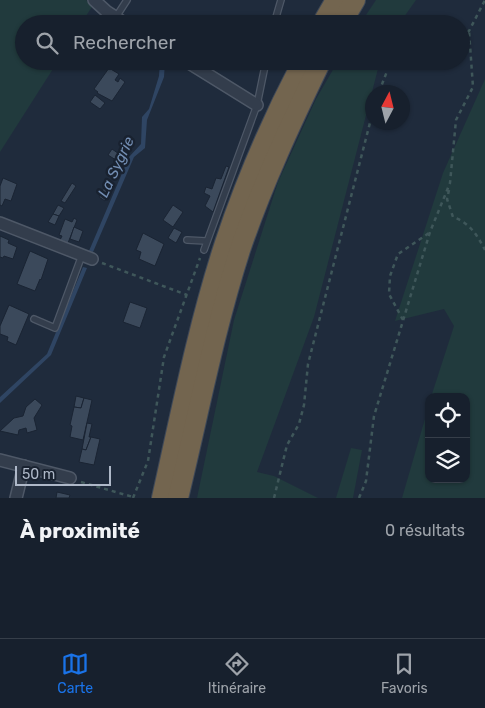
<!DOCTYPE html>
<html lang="fr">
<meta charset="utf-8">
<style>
:root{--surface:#17202d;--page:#242d39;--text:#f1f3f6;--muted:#9ea3aa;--line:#363e49;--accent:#1a73e8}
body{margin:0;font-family:Rubik,sans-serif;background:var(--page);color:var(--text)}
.controls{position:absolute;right:15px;bottom:15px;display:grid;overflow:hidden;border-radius:10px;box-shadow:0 1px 4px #0004}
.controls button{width:45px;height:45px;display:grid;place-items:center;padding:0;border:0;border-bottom:1px solid var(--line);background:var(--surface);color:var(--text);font:25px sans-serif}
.compass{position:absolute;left:365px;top:85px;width:45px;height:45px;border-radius:50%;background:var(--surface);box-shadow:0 1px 4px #0004;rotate:7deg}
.scale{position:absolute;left:15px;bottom:12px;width:96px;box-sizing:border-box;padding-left:5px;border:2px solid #aeb8c8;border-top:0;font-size:14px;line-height:18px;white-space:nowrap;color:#aeb8c8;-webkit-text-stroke:4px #192230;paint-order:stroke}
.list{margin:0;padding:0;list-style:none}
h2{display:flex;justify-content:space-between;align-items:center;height:65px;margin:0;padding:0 20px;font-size:21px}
h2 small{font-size:16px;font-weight:400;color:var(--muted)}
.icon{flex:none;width:28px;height:28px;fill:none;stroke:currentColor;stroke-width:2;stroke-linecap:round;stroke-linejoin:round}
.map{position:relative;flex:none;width:485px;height:498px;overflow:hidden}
.search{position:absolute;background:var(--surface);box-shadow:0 1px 4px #0004;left:15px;right:15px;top:15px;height:55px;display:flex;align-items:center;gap:12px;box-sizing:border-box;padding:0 18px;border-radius:28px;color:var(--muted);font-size:19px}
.sheet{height:140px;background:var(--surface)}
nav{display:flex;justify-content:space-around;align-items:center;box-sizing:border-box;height:70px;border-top:1px solid var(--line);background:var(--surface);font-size:14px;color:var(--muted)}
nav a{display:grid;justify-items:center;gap:2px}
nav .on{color:var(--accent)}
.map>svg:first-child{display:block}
.green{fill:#213a3d}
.water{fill:#2f4563}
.building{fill:#3b495b;stroke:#1a2433}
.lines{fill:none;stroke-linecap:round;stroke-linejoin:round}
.lane-casing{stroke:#4e5867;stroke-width:8}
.street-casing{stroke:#4e5867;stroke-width:14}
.highway-casing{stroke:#3e4857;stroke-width:22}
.path{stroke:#3f575a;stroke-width:2.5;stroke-dasharray:4 4;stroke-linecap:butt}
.lane{stroke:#333d4c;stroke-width:5.5}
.street{stroke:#333d4c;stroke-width:11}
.highway{stroke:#73654f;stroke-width:20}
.labels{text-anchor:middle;stroke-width:5;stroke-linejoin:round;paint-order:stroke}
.water-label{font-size:15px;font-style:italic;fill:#738eb3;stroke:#192230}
</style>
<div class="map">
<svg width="485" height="498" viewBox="0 0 485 498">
<rect width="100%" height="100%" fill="#1f2b3c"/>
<g class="green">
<path d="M 0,0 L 86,0 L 93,5 L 81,24 L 24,24 L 24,61 L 58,61 L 0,152 Z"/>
<path d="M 376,0 L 416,0 L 399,24 L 360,24 Z"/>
<path d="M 338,61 L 380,61 L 314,317 L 257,472 L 274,476 L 318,498 L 197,498 L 234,320 L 278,182 L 316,99 Z"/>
<path d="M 485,79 L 485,498 L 402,498 L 429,405 L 429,479 L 466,479 L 466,397 L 431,397 L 454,326 L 444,309 L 395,321 L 443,173 Z"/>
<path d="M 351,448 L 362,450 L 353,498 L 336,498 Z"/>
</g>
<g class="water">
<path d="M 160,61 L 165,61 L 164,77 L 147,120 L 145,148 L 134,157 L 93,252 L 89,251 L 129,157 L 141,144 L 142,117 L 149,109 L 159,76 Z"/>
<path d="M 83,267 L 87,268 L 51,355 L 0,403 L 0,397 L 47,354 Z"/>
</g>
<g class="building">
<path d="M 109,68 L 119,74 L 115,80 L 118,82 L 120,78 L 125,82 L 112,101 L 97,93 L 98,92 L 94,89 Z"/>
<path d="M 95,95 L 105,103 L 100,109 L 90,102 Z"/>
<path d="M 112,149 L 122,156 L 119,162 L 108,155 Z"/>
<path d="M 226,166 L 229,167 L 213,212 L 205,206 L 210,196 L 204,193 L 206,187 L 212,189 L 216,178 L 221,179 Z"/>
<path d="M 3,178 L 17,184 L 11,201 L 5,199 L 2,206 L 0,205 L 0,186 Z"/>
<path d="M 107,182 L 112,187 L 105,201 L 99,197 Z"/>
<path d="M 72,183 L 76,186 L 65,203 L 61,201 Z"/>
<path d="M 58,205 L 64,208 L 59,216 L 53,214 Z"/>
<path d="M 173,205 L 183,212 L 173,227 L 163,220 Z"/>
<path d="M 53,214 L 59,216 L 55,225 L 48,222 Z"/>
<path d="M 74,218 L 77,220 L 68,243 L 60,240 L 62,236 L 59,235 L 65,219 L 72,222 Z"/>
<path d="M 74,227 L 83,231 L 79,242 L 70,239 Z"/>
<path d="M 174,228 L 182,232 L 176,243 L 168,238 Z"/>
<path d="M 143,233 L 164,244 L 155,266 L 139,259 L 141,252 L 136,250 Z"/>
<path d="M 0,236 L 9,240 L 8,243 L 17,247 L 13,259 L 4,256 L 3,258 L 0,257 Z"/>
<path d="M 30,251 L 48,259 L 41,280 L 40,279 L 35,291 L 17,284 Z"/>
<path d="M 130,302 L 147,308 L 140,328 L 123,322 Z"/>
<path d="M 9,305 L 29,314 L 16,345 L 7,341 L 8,337 L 0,334 L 0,326 Z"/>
<path d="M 76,396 L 84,398 L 81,408 L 74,407 Z"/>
<path d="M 84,398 L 92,400 L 83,440 L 70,437 L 72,426 L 70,425 L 74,407 L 81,408 Z"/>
<path d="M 35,399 L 42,405 L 34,418 L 37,430 L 27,433 L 26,428 L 19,430 L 18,435 L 0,431 L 14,418 L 23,416 L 26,407 Z"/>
<path d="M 87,423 L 92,424 L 89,437 L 91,437 L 86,450 L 82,449 Z"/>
<path d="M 91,437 L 100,439 L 94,465 L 79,462 L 82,449 L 86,450 Z"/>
<path d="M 57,492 L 70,495 L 69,498 L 56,498 Z"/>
</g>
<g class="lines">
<g class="lane-casing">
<g id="lane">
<path d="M 116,17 L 127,0"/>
<path d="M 274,24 L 281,0"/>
<path d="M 187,240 L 206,241"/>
<path d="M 204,250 L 257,105 L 266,61"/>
<path d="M 34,319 L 55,328 L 82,255"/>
</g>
</g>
<g class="street-casing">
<g id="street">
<path d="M 94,0 L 106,11 L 126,24"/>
<path d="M 186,61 L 257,105"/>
<path d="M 0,223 L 92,259"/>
<path d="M 0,460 L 70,478"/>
<path d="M 16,498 L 24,466"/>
</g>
</g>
<g class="highway-casing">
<g id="highway">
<path d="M 322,24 L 336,0"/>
<path d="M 341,24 L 355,0"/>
<path d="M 162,498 C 181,413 198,326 225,243 C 246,180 272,120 303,61"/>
<path d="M 178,498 C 198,416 214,331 240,250 C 262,185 291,123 321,61"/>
</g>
</g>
<g class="path">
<path d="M 461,37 L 469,31 L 485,0"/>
<path d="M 379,92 L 391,61"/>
<path d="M 449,190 L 447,199 L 453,217 C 470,223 477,235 485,250"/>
<path d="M 102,263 L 187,295"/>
<path d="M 403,320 L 389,294 L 390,276 L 398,254 L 429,233"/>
<path d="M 81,482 L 133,497"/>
<path d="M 133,498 L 148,461 L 164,357 L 200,258"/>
<path d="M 274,498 L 287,445 L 299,424 L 304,405 L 308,364 L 372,115"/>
<path d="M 359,498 L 366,481 L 374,416 L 430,232 L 450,183 L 456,120 L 473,87 L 469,31"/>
</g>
<use href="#lane" class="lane"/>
<use href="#street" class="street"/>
<use href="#highway" class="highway"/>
</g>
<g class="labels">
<g class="water-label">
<text transform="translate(116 167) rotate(-65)" y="5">La Sygrie</text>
</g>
</g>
</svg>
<div class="controls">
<button><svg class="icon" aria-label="locate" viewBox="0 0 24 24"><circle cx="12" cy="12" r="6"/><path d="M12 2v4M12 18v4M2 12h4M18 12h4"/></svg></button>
<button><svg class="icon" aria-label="layers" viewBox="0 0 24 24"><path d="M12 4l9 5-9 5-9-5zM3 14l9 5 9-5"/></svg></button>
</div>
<svg class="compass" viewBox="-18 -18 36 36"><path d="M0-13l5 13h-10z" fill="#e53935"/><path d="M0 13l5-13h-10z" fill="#9ea3aa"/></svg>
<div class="scale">50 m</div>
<div class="search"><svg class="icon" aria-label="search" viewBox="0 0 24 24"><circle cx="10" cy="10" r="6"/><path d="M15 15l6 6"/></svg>Rechercher</div>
</div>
<section class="sheet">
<h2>À proximité<small>0 résultats</small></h2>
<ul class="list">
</ul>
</section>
<nav>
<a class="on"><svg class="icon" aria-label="map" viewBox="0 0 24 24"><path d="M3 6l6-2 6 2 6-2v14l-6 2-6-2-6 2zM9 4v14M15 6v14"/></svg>Carte</a>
<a><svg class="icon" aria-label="directions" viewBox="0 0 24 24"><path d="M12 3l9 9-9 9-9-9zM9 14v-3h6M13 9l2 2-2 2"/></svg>Itinéraire</a>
<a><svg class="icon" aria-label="saved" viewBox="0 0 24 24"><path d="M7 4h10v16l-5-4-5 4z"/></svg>Favoris</a>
</nav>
